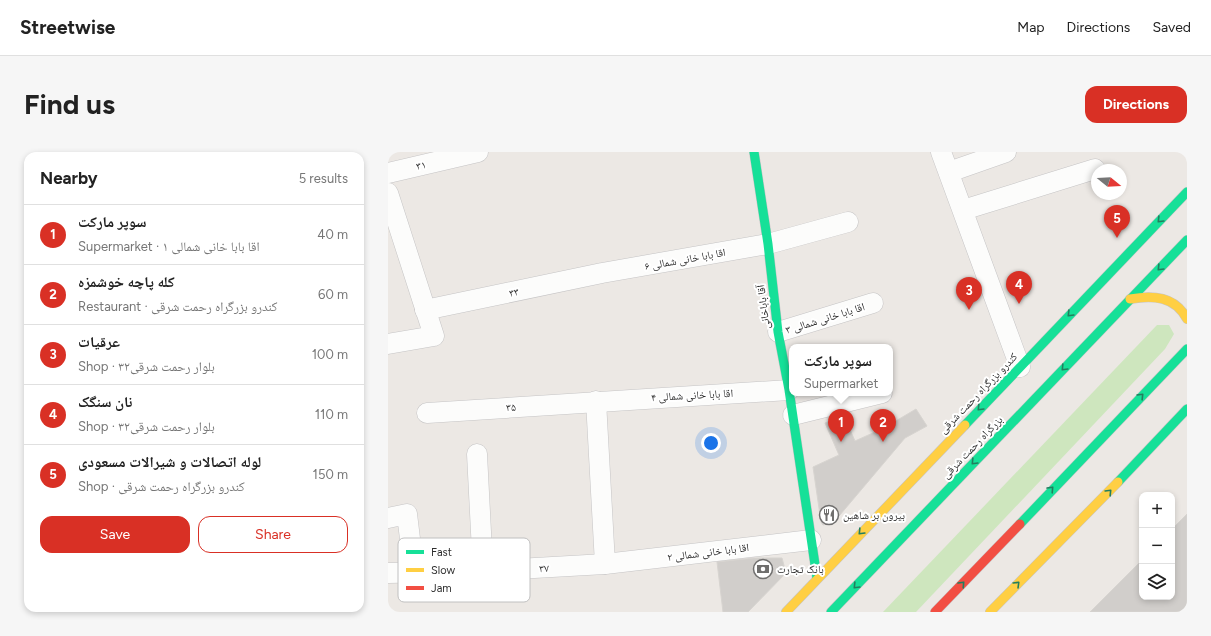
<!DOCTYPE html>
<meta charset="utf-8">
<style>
:root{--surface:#fff;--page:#f6f6f6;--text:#222;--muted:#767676;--line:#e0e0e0;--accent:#d93025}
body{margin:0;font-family:Figtree,"Noto Naskh Arabic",sans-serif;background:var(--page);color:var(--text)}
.controls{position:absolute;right:12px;bottom:12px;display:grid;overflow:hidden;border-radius:8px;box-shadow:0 2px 6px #0003}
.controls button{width:36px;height:36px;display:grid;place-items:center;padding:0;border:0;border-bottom:1px solid var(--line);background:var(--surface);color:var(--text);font:20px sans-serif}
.compass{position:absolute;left:703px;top:12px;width:36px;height:36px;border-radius:50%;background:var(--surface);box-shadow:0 2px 6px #0003;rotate:108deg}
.you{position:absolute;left:323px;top:291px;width:14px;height:14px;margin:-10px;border:3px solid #fff;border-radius:50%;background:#1a73e8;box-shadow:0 0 0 6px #1a73e833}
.badge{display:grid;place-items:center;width:26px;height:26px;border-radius:50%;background:var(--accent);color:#fff;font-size:13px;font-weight:700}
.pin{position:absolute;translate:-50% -33px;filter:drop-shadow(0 1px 2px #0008)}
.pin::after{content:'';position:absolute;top:21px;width:14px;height:12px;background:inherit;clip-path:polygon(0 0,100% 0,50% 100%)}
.popup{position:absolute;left:401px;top:192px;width:104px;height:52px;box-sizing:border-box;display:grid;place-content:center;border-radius:8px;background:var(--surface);filter:drop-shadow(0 1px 3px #0005);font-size:13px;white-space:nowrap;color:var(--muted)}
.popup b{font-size:15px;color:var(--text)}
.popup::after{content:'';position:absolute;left:50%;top:100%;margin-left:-8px;border:8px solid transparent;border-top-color:var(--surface)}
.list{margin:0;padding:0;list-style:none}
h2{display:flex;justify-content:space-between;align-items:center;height:52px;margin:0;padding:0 16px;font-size:17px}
h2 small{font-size:13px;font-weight:400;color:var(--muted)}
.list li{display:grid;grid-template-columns:26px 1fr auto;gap:12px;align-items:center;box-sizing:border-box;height:60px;padding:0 16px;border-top:1px solid var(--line)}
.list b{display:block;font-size:15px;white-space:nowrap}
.list p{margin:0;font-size:13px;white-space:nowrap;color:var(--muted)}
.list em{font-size:13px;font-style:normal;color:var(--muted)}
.actions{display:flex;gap:8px;padding:12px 16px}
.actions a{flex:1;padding:9px 0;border:1px solid var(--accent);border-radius:12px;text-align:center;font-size:14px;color:var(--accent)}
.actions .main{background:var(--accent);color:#fff}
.icon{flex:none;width:22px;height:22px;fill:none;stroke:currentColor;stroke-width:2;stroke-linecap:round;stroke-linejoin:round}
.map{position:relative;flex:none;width:799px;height:460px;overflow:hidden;border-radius:12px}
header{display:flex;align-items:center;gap:24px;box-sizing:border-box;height:56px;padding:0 20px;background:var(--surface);border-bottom:1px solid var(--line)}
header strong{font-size:19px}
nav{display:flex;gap:22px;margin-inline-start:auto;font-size:14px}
.intro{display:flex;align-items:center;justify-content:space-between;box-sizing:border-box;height:96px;padding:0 24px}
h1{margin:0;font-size:28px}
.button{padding:10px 18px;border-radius:12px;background:var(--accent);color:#fff;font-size:14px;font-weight:700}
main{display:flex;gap:24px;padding:0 24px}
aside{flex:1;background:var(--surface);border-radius:12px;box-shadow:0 2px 6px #0003}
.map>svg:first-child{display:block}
.green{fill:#cee6be}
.building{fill:#d1cecb;stroke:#d7d4d0}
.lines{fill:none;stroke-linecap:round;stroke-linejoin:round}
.street-casing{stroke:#c5c4c5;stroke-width:21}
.fast-casing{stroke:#c5c4c5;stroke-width:10}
.slow-casing{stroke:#c5c4c5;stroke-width:10}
.jam-casing{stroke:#c5c4c5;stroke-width:10}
.street{stroke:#fcfcfb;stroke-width:20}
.fast{stroke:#16e098;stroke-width:9}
.slow{stroke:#ffcf43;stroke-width:9}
.jam{stroke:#f24e42;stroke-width:9}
.oneway{stroke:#237e5e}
.labels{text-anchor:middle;stroke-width:4;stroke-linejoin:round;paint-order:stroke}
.street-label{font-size:11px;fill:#2e2e2e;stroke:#fff}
.poi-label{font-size:11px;fill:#2e2e2e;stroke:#fff;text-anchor:start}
.key{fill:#fff;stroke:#c0c0c0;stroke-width:1}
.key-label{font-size:11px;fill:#2e2e2e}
</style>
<header>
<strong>Streetwise</strong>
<nav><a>Map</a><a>Directions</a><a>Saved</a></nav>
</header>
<div class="intro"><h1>Find us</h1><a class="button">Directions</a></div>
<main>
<aside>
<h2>Nearby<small>5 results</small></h2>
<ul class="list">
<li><span class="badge">1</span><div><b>سوپر مارکت</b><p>Supermarket · ۱ اقا بابا خانی شمالی</p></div><em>40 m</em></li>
<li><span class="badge">2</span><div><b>کله پاچه خوشمزه</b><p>Restaurant · کندرو بزرگراه رحمت شرقی</p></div><em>60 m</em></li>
<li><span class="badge">3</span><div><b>عرقیات</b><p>Shop · بلوار رحمت شرقی۳۲</p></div><em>100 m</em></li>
<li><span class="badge">4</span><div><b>نان سنگک</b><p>Shop · بلوار رحمت شرقی۳۲</p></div><em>110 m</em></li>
<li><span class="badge">5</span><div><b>لوله اتصالات و شیرالات مسعودی</b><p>Shop · کندرو بزرگراه رحمت شرقی</p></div><em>150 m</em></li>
</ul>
<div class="actions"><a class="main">Save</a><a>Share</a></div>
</aside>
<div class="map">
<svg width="799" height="460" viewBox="0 0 799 460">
<rect width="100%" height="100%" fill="#ece8e4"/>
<path class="green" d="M 769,173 L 781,173 L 786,182 L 777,197 L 528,460 L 495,460 Z"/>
<g class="building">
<path d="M 528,257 L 539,274 L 517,286 L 446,370 L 435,373 L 433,370 L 425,315 L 451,303 L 437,271 L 456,264 L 467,289 L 496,276 Z"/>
<path d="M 799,362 L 799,460 L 702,460 L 754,408 L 754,445 L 784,445 L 784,377 Z"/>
<path d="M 366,406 L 394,406 L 398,421 L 360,460 L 335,460 L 329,410 Z"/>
</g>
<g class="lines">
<g class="street-casing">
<g id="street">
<path d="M 553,0 L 632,215"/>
<path d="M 561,20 L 618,0"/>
<path d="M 0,21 L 90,0"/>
<path d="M 0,41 L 46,184 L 0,192"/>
<path d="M 575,58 L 707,17"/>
<path d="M 37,158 L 214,121 L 380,92 L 460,70"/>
<path d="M 390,180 L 485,151"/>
<path d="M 208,249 L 217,412"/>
<path d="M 39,261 L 401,238"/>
<path d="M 405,263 L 494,241"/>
<path d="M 89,302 L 95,419"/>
<path d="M 0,366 L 19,362 L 26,420"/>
<path d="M 0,421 L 95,419 L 217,412 L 423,388"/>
</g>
</g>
<g class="fast-casing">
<g id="fast">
<path d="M 366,0 L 380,92 L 390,180 L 401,238 L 429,426"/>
<path d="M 577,273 L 799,40"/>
<path d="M 730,330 L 799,257"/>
<path d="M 632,372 L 799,197"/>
<path d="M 443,460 L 799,88"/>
</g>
</g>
<g class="slow-casing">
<g id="slow">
<path d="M 742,147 C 765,143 787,144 799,167"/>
<path d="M 398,460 L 577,273"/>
<path d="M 602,460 L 730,330"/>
</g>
</g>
<g class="jam-casing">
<path id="jam" d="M 547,460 L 632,372"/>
</g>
<use href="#street" class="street"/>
<use href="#fast" class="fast"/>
<use href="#slow" class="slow"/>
<use href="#jam" class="jam"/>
</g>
<defs><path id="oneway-chevron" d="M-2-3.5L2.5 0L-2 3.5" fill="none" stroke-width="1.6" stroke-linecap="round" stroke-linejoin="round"/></defs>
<g class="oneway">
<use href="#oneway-chevron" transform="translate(772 68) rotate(134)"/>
<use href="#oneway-chevron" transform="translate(772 116) rotate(134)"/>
<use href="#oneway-chevron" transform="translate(682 162) rotate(134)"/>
<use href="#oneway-chevron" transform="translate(676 216) rotate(134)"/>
<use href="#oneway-chevron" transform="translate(753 244) rotate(-46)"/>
<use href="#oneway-chevron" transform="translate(592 256) rotate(134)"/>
<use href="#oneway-chevron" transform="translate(586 310) rotate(134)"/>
<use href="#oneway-chevron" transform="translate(663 337) rotate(-47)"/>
<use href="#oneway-chevron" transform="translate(721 340) rotate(-46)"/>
<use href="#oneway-chevron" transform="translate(473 380) rotate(134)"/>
<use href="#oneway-chevron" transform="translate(574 432) rotate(-47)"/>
<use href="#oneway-chevron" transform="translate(629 432) rotate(-45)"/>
<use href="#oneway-chevron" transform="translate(468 434) rotate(134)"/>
</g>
<defs>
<g id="restaurant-ring" transform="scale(1)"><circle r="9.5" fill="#fff" stroke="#706f6e" stroke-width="1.5"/><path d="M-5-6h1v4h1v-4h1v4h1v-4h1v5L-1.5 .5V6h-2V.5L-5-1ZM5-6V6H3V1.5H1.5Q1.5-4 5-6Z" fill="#706f6e"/></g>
<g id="bank-ring" transform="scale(1)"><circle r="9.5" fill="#fff" stroke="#706f6e" stroke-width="1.5"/><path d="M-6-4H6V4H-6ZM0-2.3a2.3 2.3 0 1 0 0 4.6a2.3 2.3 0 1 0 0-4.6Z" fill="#706f6e"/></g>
</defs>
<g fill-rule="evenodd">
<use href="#restaurant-ring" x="441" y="363"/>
<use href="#bank-ring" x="375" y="417"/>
</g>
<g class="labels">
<g class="street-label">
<text transform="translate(33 13) rotate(-13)" y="4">۳۱</text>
<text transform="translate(297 107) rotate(-10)" y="4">۶ اقا بابا خانی شمالی</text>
<text transform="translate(126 140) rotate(-12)" y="4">۳۳</text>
<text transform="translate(375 155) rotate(-97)" y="4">آقا باباخانی</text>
<text transform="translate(437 166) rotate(-17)" y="4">۳ اقا بابا خانی شمالی</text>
<text transform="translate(590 241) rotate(-46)" y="4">کندرو بزرگراه رحمت شرقی</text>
<text transform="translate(304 243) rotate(-3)" y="4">۴ اقا بابا خانی شمالی</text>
<text transform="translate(123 255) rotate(-4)" y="4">۳۵</text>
<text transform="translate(584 295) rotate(-46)" y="4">بزرگراه رحمت شرقی</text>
<text transform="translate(320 400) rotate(-7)" y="4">۲ اقا بابا خانی شمالی</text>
<text transform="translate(156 416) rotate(-3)" y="4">۳۷</text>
</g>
<g class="poi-label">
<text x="455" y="367">بیرون بر شاهین</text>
<text x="389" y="421">بانک تجارت</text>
</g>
</g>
<rect x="10" y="386" width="132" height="64" rx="6" class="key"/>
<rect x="18" y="398" width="18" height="4" fill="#16e098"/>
<rect x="18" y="416" width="18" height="4" fill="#ffcf43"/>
<rect x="18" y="434" width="18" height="4" fill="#f24e42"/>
<g class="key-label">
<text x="43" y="404">Fast</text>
<text x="43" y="422">Slow</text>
<text x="43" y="440">Jam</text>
</g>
</svg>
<div class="controls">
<button>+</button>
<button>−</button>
<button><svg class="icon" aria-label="layers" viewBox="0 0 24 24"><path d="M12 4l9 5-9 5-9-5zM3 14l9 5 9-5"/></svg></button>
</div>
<svg class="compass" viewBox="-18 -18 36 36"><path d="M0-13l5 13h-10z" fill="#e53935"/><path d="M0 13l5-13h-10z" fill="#767676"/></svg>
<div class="you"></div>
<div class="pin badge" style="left:453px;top:290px">1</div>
<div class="popup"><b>سوپر مارکت</b>Supermarket</div>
<div class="pin badge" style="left:495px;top:290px">2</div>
<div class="pin badge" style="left:581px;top:158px">3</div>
<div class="pin badge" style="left:631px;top:152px">4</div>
<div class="pin badge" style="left:729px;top:86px">5</div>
</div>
</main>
